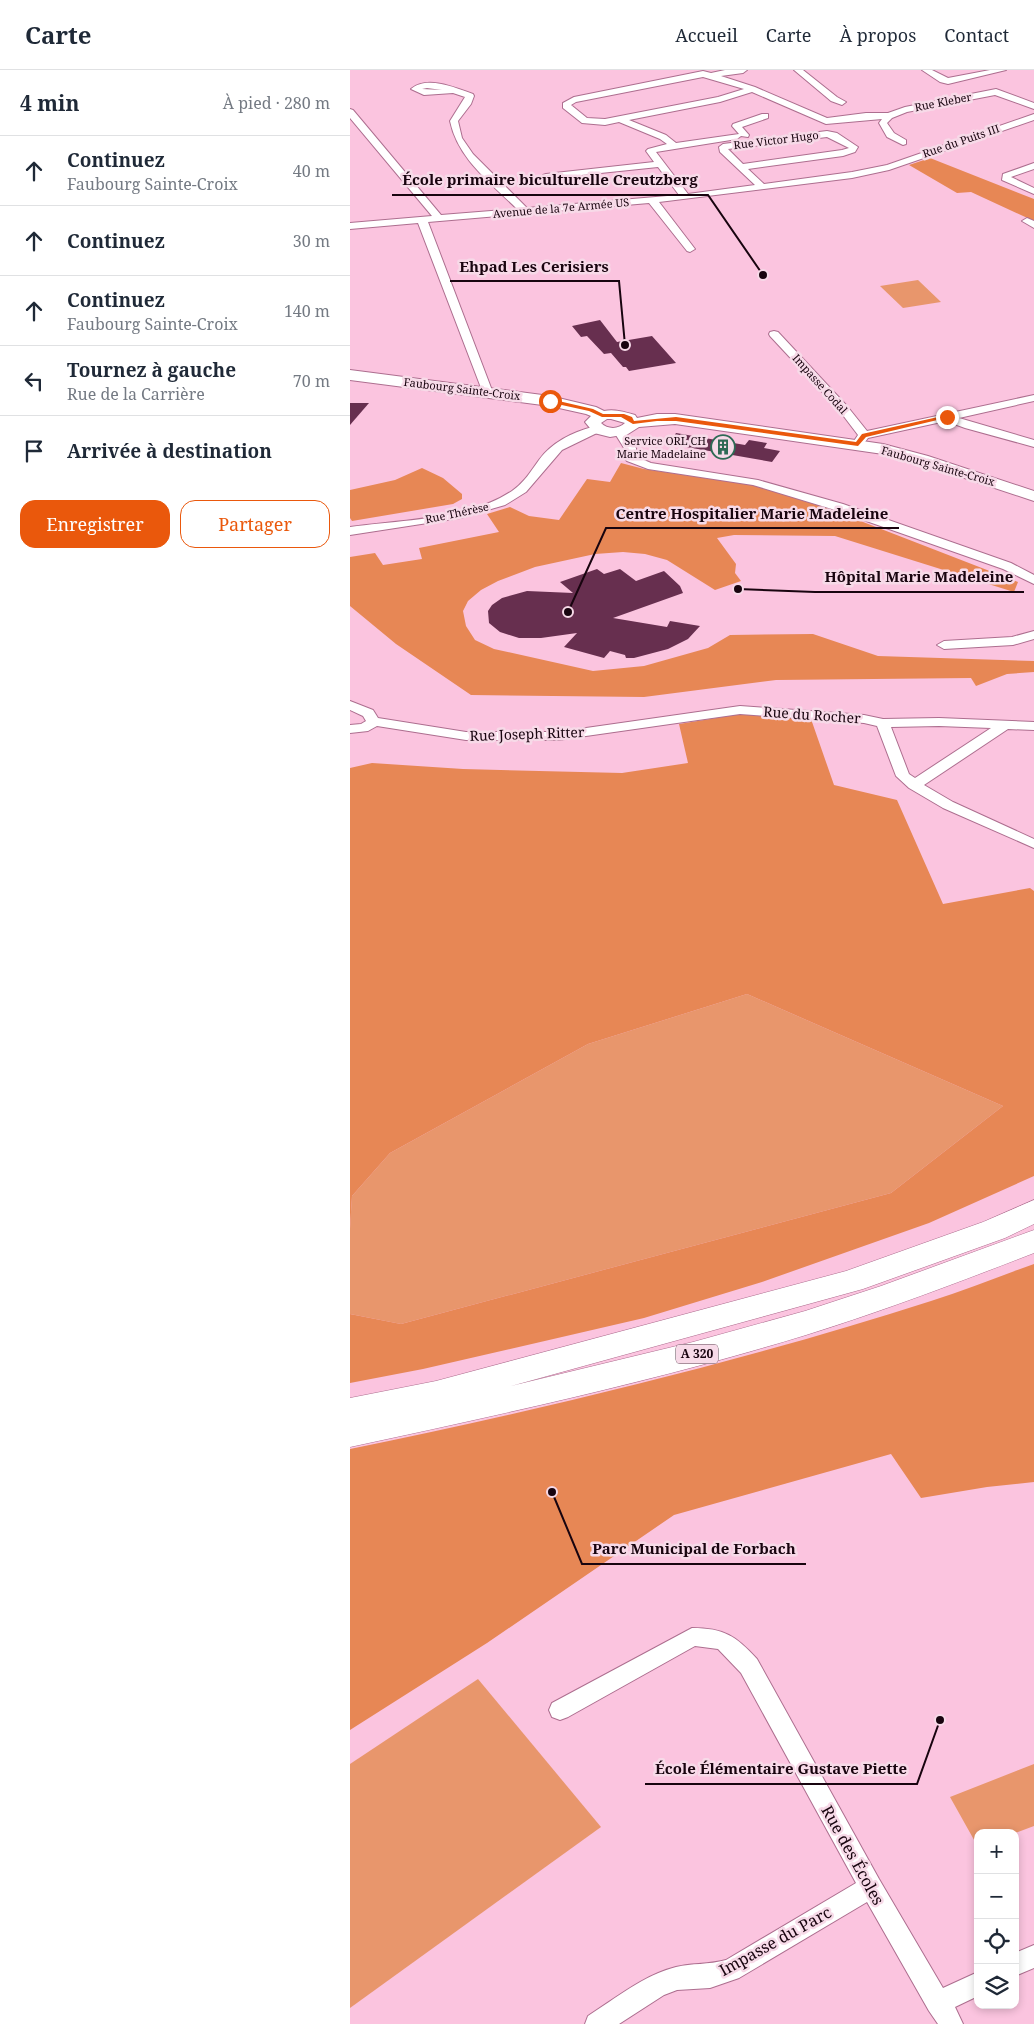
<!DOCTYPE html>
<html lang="fr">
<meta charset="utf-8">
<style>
:root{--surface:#fff;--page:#f6f6f7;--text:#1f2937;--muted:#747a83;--line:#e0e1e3;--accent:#ea580c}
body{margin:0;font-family:"Noto Serif",serif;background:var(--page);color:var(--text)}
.controls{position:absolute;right:15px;bottom:15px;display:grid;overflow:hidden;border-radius:10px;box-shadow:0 2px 8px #0003}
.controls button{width:45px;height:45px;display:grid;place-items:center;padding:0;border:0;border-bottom:1px solid var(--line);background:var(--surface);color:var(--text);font:25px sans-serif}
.stop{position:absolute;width:15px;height:15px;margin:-11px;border:4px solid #ea580c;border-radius:50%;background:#fff}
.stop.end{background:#ea580c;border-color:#fff;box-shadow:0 1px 5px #0008}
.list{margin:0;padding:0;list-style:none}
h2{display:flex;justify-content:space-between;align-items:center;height:65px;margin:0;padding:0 20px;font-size:21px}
h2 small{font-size:16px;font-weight:400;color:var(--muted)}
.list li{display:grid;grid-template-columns:32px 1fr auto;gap:15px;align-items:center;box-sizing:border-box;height:70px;padding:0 20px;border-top:1px solid var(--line)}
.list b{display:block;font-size:19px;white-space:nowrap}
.list p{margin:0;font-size:16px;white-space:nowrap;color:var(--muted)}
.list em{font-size:16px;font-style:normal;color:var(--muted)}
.actions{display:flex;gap:10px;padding:15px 20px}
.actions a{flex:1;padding:11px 0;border:1px solid var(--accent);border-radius:15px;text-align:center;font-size:18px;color:var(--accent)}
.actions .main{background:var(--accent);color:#fff}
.icon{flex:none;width:28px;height:28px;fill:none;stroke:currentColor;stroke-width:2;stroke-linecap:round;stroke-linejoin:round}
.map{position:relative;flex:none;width:684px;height:1954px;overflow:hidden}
header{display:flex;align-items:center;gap:30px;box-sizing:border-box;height:70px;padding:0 25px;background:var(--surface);border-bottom:1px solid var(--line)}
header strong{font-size:24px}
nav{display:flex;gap:28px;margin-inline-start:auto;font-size:18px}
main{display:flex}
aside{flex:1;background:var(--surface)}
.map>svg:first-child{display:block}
.green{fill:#e8966c}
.forest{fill:#e78755}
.building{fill:#672f4f}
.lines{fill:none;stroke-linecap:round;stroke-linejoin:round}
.street-casing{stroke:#ad6e8f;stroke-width:2}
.secondary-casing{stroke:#ad6e8f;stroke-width:2}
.highway-casing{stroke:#ad6e8f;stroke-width:1}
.street{fill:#fff;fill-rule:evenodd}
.secondary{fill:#fff;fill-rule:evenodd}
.highway{fill:#fff;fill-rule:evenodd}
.route{fill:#ea580c}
.labels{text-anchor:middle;stroke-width:5;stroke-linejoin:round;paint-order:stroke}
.far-street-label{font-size:11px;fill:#18040f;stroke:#f7dae8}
.far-poi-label{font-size:11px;fill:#18040f;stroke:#f7dae8;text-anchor:end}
.shield{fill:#f7dae8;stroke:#5b4450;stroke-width:1}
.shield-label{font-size:12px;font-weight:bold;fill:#18040f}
.street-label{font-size:14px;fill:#18040f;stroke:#f7dae8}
.near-street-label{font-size:16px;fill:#18040f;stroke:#f7dae8}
.leader{fill:none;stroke:#18040f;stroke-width:2}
.callout-dot{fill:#18040f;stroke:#f7dae8;stroke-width:2}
.callout-label{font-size:15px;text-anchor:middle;font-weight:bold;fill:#18040f;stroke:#f7dae8;stroke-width:5;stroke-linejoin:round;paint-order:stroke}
</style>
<header>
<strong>Carte</strong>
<nav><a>Accueil</a><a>Carte</a><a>À propos</a><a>Contact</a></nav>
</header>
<main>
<aside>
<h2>4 min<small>À pied · 280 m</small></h2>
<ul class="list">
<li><svg class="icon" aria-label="ahead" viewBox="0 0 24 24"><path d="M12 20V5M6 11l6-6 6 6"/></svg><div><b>Continuez</b><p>Faubourg Sainte-Croix</p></div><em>40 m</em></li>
<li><svg class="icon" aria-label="ahead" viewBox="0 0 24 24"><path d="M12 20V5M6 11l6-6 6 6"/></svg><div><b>Continuez</b></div><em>30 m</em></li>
<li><svg class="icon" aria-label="ahead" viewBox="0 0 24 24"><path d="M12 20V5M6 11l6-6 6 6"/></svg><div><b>Continuez</b><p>Faubourg Sainte-Croix</p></div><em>140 m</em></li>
<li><svg class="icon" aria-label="left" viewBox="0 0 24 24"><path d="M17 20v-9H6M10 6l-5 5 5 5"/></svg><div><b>Tournez à gauche</b><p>Rue de la Carrière</p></div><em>70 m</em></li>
<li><svg class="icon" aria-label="arrive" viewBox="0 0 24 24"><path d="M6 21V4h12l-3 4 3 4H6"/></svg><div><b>Arrivée à destination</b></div></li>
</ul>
<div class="actions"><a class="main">Enregistrer</a><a>Partager</a></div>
</aside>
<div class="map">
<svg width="684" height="1954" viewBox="0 0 684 1954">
<rect width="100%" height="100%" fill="#fbc4df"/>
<g class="green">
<path d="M 568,210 L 591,232 L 553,238 L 530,216 Z"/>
<path d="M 397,924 L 653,1036 L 541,1123 L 51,1254 L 0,1244 L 0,1159 L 2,1126 L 40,1083 L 238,974 Z"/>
<path d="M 128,1609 L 251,1757 L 0,1938 L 0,1694 Z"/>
<path d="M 684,1694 L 684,1756 L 665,1763 L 628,1763 L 628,1777 L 600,1727 Z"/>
</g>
<g class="forest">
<path d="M 580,88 L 684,129 L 684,151 L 621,122 L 607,123 L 559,95 Z"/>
<path d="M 271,393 L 294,399 L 402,415 L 477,438 L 668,512 L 664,522 L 485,466 L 384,465 L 367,468 L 386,494 L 385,503 L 391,511 L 365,520 L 317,490 L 295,484 L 273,482 L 245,484 L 185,497 L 148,511 L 131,520 L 118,531 L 113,541 L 116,556 L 125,570 L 144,579 L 243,601 L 294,596 L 358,578 L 380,565 L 463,564 L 528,586 L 684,591 L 684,602 L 657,604 L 626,616 L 621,608 L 426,610 L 294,627 L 121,625 L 46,574 L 0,536 L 0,487 L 25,483 L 33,495 L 72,489 L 69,478 L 149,462 L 137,444 L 160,437 L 179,446 L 209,450 L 237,409 L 260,412 Z"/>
<path d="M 72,398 L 93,408 L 112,424 L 112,429 L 103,434 L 2,451 L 0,448 L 0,420 L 45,410 Z"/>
<path d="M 391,644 L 461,649 L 484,715 L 547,730 L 593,834 L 680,818 L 684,821 L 684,1106 L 579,1153 L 412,1212 L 294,1248 L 73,1299 L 0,1313 L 0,1244 L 51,1254 L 541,1123 L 653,1036 L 397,924 L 238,974 L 40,1083 L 2,1126 L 0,1159 L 0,698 L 22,693 L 113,699 L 272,703 L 338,693 L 329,654 Z"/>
<path d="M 684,1194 L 684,1412 L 637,1417 L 571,1428 L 541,1384 L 324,1445 L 137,1573 L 0,1660 L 0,1379 C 195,1339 391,1292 581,1231 C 616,1220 650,1206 684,1194 Z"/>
</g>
<g class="building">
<path d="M 250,250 L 267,272 L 302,266 L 326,293 L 279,301 L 276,297 L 273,297 L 261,283 L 254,284 L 237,266 L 231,267 L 222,256 Z"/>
<path d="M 0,333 L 19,333 L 0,355 Z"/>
<path d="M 326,363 L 395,375 L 399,370 L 417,373 L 414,378 L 430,381 L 422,392 L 319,374 Z"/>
<path d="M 247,499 L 254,504 L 270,499 L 286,511 L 314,501 L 330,516 L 333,523 L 263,548 L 317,557 L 320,551 L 350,556 L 338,569 L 318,579 L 284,588 L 276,588 L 275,585 L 260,581 L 254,588 L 214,577 L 227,563 L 191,568 L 169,568 L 150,562 L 139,553 L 138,541 L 142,535 L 152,528 L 177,521 L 223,523 L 210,512 Z"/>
</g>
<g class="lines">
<g class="street-casing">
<g id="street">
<path d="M 375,0 L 397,0 L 393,3 L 371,6 L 405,17 L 477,48 L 516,43 L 538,43 L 555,37 L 646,19 L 684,33 L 684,39 L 645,25 L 557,42 L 542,48 L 537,53 L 544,63 L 556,70 L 556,74 L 553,75 L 537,67 L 529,53 L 532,49 L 476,54 L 402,22 L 370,32 L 279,50 L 316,65 L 326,73 L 389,64 L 382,56 L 383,54 L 412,44 L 418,44 L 418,48 L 392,57 L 399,65 L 398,67 L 391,66 L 387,69 L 306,82 L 338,124 L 405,115 L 370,82 L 369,77 L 373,74 L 477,61 L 487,63 L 508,77 L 505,82 L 493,86 L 398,99 L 414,114 L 502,102 L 537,95 L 684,44 L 684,50 L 539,100 L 502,108 L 309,132 L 345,179 L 340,182 L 337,181 L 299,133 L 78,152 L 143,323 L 138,326 L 133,323 L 68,153 L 0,159 L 0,153 L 82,146 L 0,48 L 0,39 L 3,40 L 91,145 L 167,139 C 140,112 108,89 100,51 L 115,27 L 103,23 L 74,25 L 61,19 C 77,5 106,18 123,24 L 124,26 L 121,34 L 108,51 L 112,68 L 123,84 L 177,138 L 329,125 L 308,97 L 193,109 L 193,105 L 196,104 L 304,92 L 296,81 L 298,79 L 317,74 L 310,69 L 269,52 L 255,55 L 232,53 L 213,38 L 213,33 L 224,27 L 353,1 L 361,3 ZM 353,7 L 394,19 L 368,27 L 255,49 L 237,48 L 221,35 L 226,32 ZM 77,18 L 92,20 L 72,19 ZM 477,67 L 499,78 L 492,80 L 393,94 L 378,79 Z"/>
<path d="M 444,0 L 453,0 L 487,27 L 496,32 L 492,35 L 481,31 Z"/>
<path d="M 572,0 L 582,0 L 598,8 L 640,0 L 656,0 L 598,14 L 590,12 Z"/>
<path d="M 684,93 L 684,99 L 661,107 L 684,118 L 684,124 L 652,110 L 653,104 Z"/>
<path d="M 677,148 L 684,151 L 684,158 L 672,151 Z"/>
<path d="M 424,261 L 428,262 L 497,336 L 517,361 L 684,325 L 684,331 L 609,348 L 684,370 L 684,377 L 615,358 L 596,351 L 518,368 L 512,376 L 504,376 L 502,374 L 508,365 L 489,340 L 420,266 L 419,264 L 420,262 Z"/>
<path d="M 247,356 L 253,359 L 251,361 L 212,380 L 176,422 L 155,435 L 110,448 L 0,465 L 0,457 C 50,450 119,450 162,421 C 174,413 181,401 189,390 C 203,371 225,361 247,356 Z"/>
<path d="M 270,359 L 274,360 L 286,378 L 287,387 L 301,393 L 408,410 L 493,434 L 661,493 L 684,505 L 684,514 L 653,499 L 485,440 L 403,415 L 298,399 L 277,391 L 275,389 L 274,378 L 264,362 Z"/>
<path d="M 684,561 L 684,569 L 663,575 L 594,579 L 587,575 L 594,571 L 662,567 Z"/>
<path d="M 0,631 L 23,640 L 28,648 L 116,662 L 208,662 L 390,636 L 514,645 L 533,649 L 589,648 L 684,652 L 684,660 L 658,659 L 574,715 L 603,732 L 684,769 L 684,778 L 593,738 L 559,718 L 546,706 L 527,656 L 514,653 L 390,644 L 208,670 L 116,670 L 27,656 L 18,661 L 0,663 L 0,655 L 11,654 L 16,651 L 13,646 L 0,640 ZM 589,656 L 641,658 L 565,708 L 559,704 L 541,657 Z"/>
<path d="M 342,1558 C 374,1558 386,1566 407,1589 L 529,1809 L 593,1918 L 628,1902 L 628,1926 L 605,1937 L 613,1954 L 588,1954 L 579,1941 L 517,1832 L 389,1908 L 360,1918 L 327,1920 L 314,1925 L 269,1954 L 235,1954 L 238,1946 C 266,1928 294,1905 326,1897 C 342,1893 358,1895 376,1890 L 506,1813 L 391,1603 L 368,1579 L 345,1576 L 218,1647 L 210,1650 L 202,1647 L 199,1640 L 202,1633 Z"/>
<path d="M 684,1875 L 684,1898 L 665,1906 L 665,1883 Z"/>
</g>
</g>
<g class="secondary-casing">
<path id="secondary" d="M 0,300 L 200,326 L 246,337 L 254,341 C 265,339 275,342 285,345 L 287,348 L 307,344 L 325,344 L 533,374 L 578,386 L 684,421 L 684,431 L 566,392 L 533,384 L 325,354 L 289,357 L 278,364 L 260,367 L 244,363 L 235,352 L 241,346 L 236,344 L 200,336 L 0,310 ZM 257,349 L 261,349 L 275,353 C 269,359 258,360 251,353 Z"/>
</g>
<g class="highway-casing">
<path id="highway" d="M 684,1130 L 684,1154 L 655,1168 L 513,1219 L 161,1316 L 343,1272 L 455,1241 L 531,1216 L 684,1160 L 684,1183 C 609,1212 533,1241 456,1265 C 306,1311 153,1344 0,1377 L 0,1328 L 86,1311 L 496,1201 L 633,1152 Z"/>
</g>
<use href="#street" class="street"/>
<use href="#secondary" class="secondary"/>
<use href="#highway" class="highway"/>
</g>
<path class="route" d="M 200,329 L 243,339 L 253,344 L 274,344 L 282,347 L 284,351 L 326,347 L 506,372 L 512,364 L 597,345 L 600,347 L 516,367 L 508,376 L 326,351 L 307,351 L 283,354 L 271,347 L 252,347 L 239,341 L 198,332 Z"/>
<defs>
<g id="building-ring" transform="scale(1.25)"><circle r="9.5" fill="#f7dae8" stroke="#2e6a55" stroke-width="1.5"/><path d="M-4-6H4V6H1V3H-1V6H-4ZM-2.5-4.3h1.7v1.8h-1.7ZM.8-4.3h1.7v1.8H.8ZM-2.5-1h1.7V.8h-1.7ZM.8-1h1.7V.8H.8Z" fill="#2e6a55"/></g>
</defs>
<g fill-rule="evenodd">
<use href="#building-ring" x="373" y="377"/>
</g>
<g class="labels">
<g class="far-street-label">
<text transform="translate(593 32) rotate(-11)" y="4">Rue Kleber</text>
<text transform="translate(426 70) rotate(-7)" y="4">Rue Victor Hugo</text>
<text transform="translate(611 71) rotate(-19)" y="4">Rue du Puits III</text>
<text transform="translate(211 138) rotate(-5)" y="4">Avenue de la 7e Armée US</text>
<text transform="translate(470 314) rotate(48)" y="4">Impasse Codal</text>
<text transform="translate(112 319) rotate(7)" y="4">Faubourg Sainte-Croix</text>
<text transform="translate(588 396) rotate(16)" y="4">Faubourg Sainte-Croix</text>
<text transform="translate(107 443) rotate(-12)" y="4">Rue Thérèse</text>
</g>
<g class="far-poi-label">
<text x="356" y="375">Service ORL CH<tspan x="356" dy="13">Marie Madelaine</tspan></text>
</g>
<rect class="shield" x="326" y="1274.5" width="42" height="19" rx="4"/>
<g class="shield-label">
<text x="347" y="1288">A 320</text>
</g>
<g class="street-label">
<text transform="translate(462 645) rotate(4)" y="5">Rue du Rocher</text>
<text transform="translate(177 664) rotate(-2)" y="5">Rue Joseph Ritter</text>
</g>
<g class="near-street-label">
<text transform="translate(503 1785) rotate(61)" y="6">Rue des Écoles</text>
<text transform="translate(425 1871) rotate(-29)" y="6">Impasse du Parc</text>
</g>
</g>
<path class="leader" d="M413 205L358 125H42M275 275L269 211H100M218 542L256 458H549M388 519L465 522H674M202 1422L232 1494H456M590 1650L567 1714H295"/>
<g class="callout-dot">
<circle cx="413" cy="205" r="5"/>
<circle cx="275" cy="275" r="5"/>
<circle cx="218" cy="542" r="5"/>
<circle cx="388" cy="519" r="5"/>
<circle cx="202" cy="1422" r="5"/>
<circle cx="590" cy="1650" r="5"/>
</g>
<g class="callout-label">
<text x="200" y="115">École primaire biculturelle Creutzberg</text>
<text x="184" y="202">Ehpad Les Cerisiers</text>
<text x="402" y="449">Centre Hospitalier Marie Madeleine</text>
<text x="569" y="512">Hôpital Marie Madeleine</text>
<text x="344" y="1484">Parc Municipal de Forbach</text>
<text x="431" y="1704">École Élémentaire Gustave Piette</text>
</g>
</svg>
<div class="controls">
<button>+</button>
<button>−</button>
<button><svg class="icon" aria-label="locate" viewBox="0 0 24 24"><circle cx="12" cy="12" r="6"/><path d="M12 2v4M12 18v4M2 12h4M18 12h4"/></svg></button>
<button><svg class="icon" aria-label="layers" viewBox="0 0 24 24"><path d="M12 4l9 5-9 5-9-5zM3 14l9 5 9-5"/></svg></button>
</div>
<div class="stop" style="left:200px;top:331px"></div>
<div class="stop end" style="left:597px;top:347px"></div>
</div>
</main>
